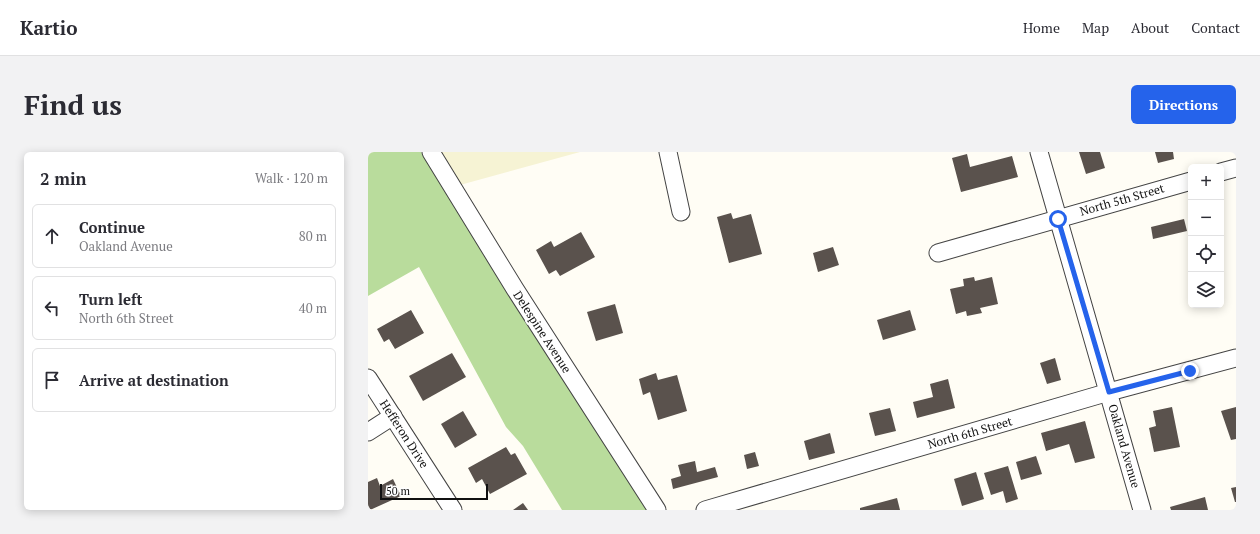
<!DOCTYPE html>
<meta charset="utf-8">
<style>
:root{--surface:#fff;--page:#f2f2f3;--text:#2b2b33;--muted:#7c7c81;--line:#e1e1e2;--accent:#2563eb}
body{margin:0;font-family:"PT Serif",serif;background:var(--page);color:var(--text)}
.controls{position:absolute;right:12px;top:12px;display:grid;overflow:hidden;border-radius:6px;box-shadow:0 2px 10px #0003}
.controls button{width:36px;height:36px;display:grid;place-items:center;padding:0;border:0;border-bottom:1px solid var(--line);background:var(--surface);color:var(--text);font:20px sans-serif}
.scale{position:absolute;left:12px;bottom:10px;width:108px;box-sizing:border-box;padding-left:4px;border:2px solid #111;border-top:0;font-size:11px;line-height:14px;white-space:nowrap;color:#111;-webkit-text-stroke:3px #fff;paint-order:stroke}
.stop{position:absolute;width:12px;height:12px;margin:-9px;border:3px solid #2563eb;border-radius:50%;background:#fff}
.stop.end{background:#2563eb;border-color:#fff;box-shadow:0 1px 4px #0008}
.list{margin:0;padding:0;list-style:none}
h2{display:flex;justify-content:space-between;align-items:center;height:52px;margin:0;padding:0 16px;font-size:17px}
h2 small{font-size:13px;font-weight:400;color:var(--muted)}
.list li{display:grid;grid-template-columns:26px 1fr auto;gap:12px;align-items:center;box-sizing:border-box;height:64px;margin:0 8px 8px;padding:0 8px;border:1px solid var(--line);border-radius:6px}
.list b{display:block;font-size:15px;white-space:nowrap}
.list p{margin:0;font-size:13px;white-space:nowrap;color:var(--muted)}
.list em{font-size:13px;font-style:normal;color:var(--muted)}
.icon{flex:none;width:22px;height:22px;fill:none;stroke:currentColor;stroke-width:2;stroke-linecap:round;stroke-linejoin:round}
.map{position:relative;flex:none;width:868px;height:358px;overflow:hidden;border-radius:6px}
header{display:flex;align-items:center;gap:24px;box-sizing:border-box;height:56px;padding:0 20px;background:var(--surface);border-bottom:1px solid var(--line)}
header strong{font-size:19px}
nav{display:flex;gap:22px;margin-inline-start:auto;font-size:14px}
.intro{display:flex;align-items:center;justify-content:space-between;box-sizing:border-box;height:96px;padding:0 24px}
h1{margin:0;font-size:28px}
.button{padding:10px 18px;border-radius:6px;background:var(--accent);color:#fff;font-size:14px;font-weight:700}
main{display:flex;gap:24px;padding:0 24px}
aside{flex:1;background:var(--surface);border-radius:6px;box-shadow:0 2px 10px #0003}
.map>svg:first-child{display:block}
.farmland{fill:#f6f3d4}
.forest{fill:#b9dc9c}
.building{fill:#5a524d}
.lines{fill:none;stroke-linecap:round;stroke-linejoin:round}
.street-casing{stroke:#444;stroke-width:19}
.street{stroke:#fff;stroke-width:17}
.route{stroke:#2563eb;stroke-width:5}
.labels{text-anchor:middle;stroke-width:4;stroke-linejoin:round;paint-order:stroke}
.street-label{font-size:12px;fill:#111;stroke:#fff}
</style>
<header>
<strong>Kartio</strong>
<nav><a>Home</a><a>Map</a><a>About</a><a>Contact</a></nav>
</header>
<div class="intro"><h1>Find us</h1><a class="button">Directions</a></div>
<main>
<aside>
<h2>2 min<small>Walk · 120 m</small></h2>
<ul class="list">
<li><svg class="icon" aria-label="ahead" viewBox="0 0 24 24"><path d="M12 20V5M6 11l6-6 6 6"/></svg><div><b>Continue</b><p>Oakland Avenue</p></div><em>80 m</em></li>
<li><svg class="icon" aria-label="left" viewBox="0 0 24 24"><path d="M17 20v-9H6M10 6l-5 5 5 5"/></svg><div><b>Turn left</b><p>North 6th Street</p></div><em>40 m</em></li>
<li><svg class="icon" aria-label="arrive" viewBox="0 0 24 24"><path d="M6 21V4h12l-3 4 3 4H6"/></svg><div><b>Arrive at destination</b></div></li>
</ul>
</aside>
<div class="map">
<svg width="868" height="358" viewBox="0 0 868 358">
<rect width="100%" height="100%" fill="#fffdf5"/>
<path class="farmland" d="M 72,0 L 212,0 L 92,33 Z"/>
<path class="forest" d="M 0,0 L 53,0 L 139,141 L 279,358 L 194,358 L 155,294 L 138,275 L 51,115 L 0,144 Z"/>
<g class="building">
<path d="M 711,0 L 732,0 L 737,16 L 718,22 Z"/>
<path d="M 787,0 L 805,0 L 806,7 L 790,11 Z"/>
<path d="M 599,2 L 602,15 L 644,4 L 650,25 L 593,40 L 584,6 Z"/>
<path d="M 363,61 L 365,67 L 383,62 L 394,102 L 361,111 L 349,65 Z"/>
<path d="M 816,67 L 819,79 L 785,87 L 783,75 Z"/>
<path d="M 213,80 L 227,105 L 192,124 L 188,118 L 181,122 L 168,98 L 183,89 L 186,95 Z"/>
<path d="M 465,95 L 471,113 L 450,120 L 445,101 Z"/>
<path d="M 606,125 L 607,129 L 624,125 L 630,152 L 612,156 L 614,161 L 599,164 L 598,159 L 588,162 L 582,137 L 596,134 L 595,127 Z"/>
<path d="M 247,152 L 255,181 L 228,189 L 219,160 Z"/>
<path d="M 43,158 L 56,181 L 27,197 L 21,187 L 16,190 L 9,177 Z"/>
<path d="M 542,158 L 548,178 L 515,188 L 509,168 Z"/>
<path d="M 84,201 L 98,225 L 55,249 L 41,224 Z"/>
<path d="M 687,206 L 693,228 L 679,232 L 672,211 Z"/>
<path d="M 288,221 L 290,228 L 309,223 L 319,259 L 290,268 L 282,240 L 275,243 L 271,227 Z"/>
<path d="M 580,227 L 587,256 L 549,266 L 545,250 L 565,245 L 562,232 Z"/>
<path d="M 804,255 L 812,295 L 786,300 L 781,276 L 788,274 L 785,259 Z"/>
<path d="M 868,255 L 868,287 L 863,288 L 853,259 Z"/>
<path d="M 522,256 L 528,279 L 507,284 L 501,261 Z"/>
<path d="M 95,259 L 109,283 L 87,296 L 73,272 Z"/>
<path d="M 717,269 L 727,306 L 707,311 L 701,292 L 678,299 L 673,281 Z"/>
<path d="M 462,281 L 467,301 L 441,308 L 436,289 Z"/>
<path d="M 138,295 L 143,303 L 147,301 L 159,322 L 122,342 L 114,327 L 108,331 L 100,316 Z"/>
<path d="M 387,300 L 391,314 L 379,317 L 376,303 Z"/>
<path d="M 668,304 L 674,322 L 653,328 L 648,310 Z"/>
<path d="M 327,309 L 329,320 L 347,315 L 350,325 L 305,337 L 303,327 L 313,324 L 310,313 Z"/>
<path d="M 640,314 L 650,347 L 638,351 L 635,339 L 623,343 L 616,321 Z"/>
<path d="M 608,320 L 616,347 L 594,354 L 586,327 Z"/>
<path d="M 9,326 L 12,334 L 25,327 L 33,344 L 2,358 L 0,354 L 0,330 Z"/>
<path d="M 868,335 L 868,350 L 867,350 L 863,336 Z"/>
<path d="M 837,345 L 840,358 L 803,358 L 802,355 Z"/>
<path d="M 529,346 L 532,358 L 492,358 L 492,356 Z"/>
<path d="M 155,351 L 160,358 L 145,358 Z"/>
</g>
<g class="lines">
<g class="street-casing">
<g id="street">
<path d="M 63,0 L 147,137 L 289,358"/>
<path d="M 300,0 L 313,60"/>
<path d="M 671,0 L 774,358"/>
<path d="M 853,20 L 868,16"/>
<path d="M 570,101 L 823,29"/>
<path d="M 0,226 L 85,358"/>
<path d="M 0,280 L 25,264"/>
<path d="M 337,358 L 741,240 L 868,206"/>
</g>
</g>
<use href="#street" class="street"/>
</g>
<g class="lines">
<path class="route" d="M 690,67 L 741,240 L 822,219"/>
</g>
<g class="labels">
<g class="street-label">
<text transform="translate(754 48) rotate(-16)" y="4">North 5th Street</text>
<text transform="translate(174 180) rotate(57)" y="4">Delespine Avenue</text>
<text transform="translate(602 281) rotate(-16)" y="4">North 6th Street</text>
<text transform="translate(36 282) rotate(57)" y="4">Hefferon Drive</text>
<text transform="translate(756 294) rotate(74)" y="4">Oakland Avenue</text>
</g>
</g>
</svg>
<div class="controls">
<button>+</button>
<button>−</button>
<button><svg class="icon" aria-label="locate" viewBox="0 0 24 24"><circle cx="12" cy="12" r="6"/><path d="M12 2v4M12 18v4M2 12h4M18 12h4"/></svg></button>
<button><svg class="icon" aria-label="layers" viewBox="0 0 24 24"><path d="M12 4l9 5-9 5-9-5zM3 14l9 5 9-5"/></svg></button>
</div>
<div class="scale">50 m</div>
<div class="stop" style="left:690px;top:67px"></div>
<div class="stop end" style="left:822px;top:219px"></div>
</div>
</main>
